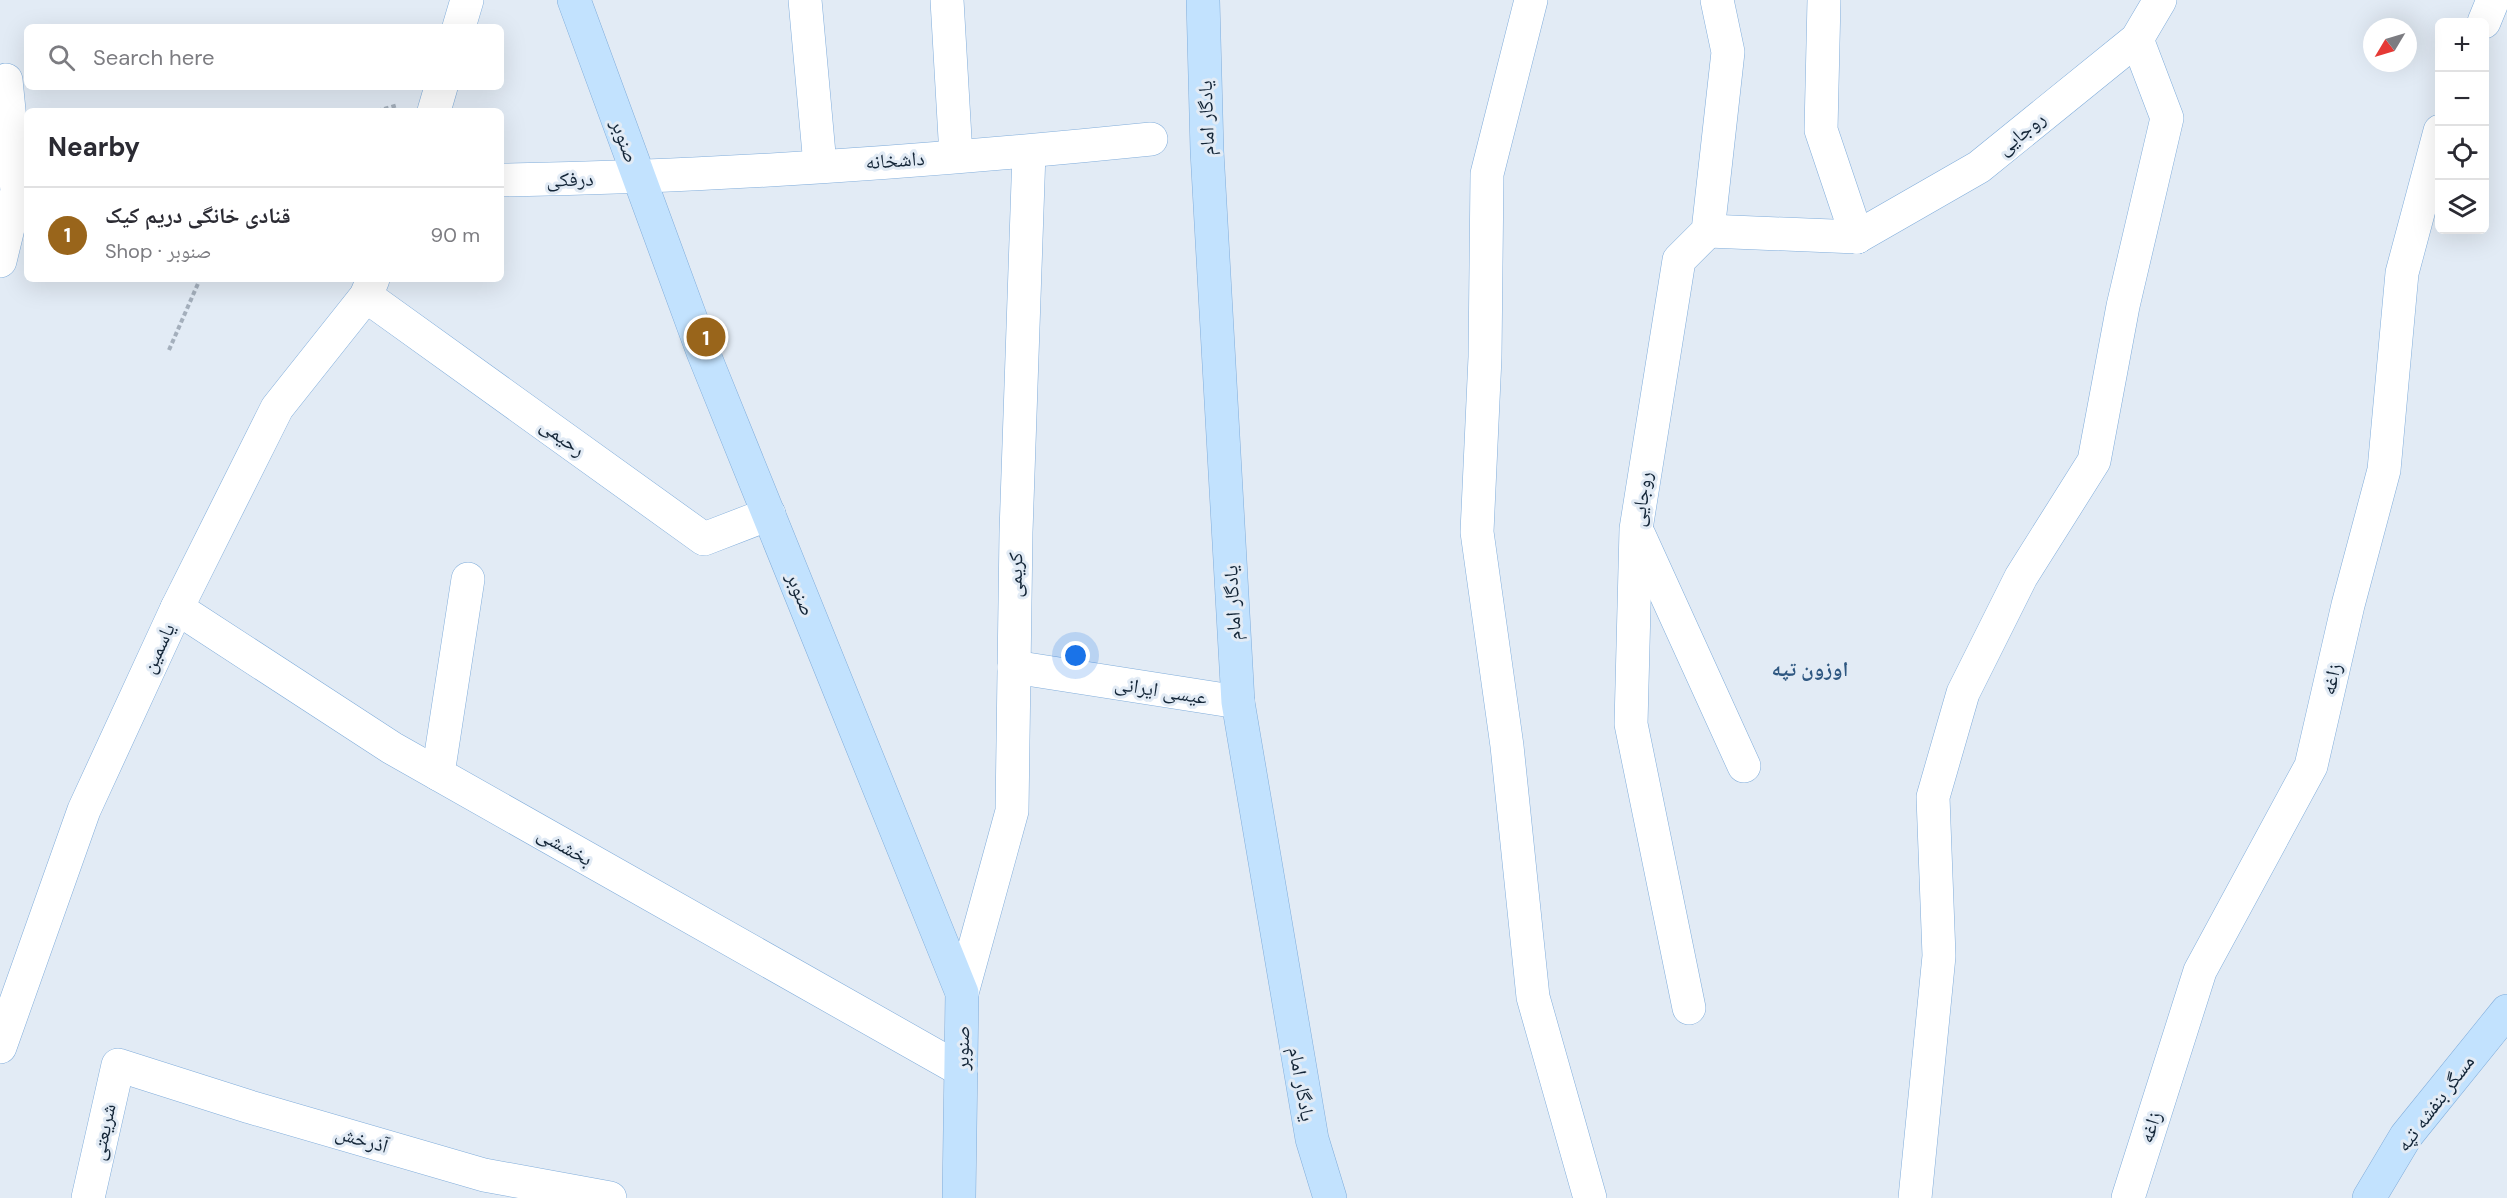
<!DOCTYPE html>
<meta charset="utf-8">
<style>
:root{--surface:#fff;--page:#f7f7f7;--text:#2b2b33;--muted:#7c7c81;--line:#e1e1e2;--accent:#99651b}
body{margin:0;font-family:"DM Sans","Noto Naskh Arabic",sans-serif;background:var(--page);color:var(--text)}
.controls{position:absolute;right:18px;top:18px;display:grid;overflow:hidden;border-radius:9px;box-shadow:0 6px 24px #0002}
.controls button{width:54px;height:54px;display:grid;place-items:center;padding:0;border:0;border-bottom:2px solid var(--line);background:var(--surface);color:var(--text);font:30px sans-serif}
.compass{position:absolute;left:2363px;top:18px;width:54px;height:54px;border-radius:50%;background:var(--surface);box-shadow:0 6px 24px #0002;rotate:232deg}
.you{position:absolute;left:1076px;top:656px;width:21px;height:21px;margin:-15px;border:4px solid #fff;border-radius:50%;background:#1a73e8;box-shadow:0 0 0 9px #1a73e833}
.badge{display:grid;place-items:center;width:39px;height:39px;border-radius:50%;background:var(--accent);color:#fff;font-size:20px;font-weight:700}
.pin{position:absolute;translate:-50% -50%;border:3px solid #fff;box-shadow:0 2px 6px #0006}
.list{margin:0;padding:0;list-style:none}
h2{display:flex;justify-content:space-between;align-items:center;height:78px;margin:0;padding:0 24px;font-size:26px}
h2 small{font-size:20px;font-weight:400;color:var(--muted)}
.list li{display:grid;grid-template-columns:39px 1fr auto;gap:18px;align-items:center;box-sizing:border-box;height:96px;padding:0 24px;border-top:2px solid var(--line)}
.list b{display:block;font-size:22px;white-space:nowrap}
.list p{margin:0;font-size:20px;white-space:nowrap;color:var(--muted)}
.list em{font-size:20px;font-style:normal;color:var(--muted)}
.icon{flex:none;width:33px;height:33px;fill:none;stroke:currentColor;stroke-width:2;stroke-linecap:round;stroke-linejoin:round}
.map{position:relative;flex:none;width:2507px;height:1198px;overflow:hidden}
.search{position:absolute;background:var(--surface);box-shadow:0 6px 24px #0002;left:24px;top:24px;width:480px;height:66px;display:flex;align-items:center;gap:15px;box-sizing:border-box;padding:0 21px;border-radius:9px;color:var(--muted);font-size:22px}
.panel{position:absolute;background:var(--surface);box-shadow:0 6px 24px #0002;left:24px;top:108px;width:480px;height:174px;border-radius:9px}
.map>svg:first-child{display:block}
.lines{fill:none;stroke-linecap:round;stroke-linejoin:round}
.street-casing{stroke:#80addb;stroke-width:34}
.secondary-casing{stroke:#80addb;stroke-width:34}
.path{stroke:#a4afbc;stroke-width:4;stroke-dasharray:4.5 3;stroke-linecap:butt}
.street{stroke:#fff;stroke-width:33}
.secondary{stroke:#c2e2fe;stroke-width:33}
.labels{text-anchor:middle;stroke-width:6;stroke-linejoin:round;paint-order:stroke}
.street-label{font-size:20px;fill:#132537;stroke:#e2ebf5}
.neighbourhood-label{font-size:21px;font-weight:bold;fill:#2e5781;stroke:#e2ebf5}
</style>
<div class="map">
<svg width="2507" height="1198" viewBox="0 0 2507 1198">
<rect width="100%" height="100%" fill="#e2ebf5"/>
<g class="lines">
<g class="street-casing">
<g id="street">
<path d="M 805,0 L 820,165"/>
<path d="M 947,0 L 956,156"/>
<path d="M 1531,0 L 1487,174 L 1485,357 L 1477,532 L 1507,746 L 1533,997 L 1590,1198"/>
<path d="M 1824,0 L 1821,130 L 1857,237"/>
<path d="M 2484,22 L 2493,0"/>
<path d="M 459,27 L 467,0"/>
<path d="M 434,111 L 441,87"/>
<path d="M 501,180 C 718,177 935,161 1151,139"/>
<path d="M 1708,231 L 1857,237"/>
<path d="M 1857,237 L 1979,167 L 2137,39 L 2160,0"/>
<path d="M 0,261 L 17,191 L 6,80"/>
<path d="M 366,296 L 704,539 L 769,514"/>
<path d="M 1639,535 L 1744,766"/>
<path d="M 177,608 L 392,748 L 961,1070"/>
<path d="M 1014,667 L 1238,702"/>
<path d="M 438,774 L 468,579"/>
<path d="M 962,993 L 1012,811 L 1016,532 L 1029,152"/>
<path d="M 1689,1008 L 1631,724 L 1636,529 L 1679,260 L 1708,231 L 1728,52 L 1717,0"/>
<path d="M 0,1047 L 84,810 L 177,608 L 277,408 L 366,296 L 373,279"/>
<path d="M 88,1198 L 118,1065 L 250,1107 L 484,1175 L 610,1198"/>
<path d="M 1915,1198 L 1939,956 L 1933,797 L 1963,693 L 2021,577 L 2094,461 L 2123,306 L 2167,118 L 2137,39"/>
<path d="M 2128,1198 L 2200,971 L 2311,766 L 2348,605 L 2384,470 L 2402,273 L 2440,131"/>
</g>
</g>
<g class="secondary-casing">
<g id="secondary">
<path d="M 574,0 L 703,352 L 962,993 L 959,1198"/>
<path d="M 1203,0 L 1207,151 L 1238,702 L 1312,1139 L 1330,1198"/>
<path d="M 2369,1198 L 2406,1136 L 2507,1011"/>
</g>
</g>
<g class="path">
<path d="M 377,111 L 398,105"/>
<path d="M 169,350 L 200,279"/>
</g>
<use href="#street" class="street"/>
<use href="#secondary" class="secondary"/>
</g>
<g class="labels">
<g class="street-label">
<text transform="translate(1206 118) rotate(-92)" y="7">یادگار امام</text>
<text transform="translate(2021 133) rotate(-39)" y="7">روجایی</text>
<text transform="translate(625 141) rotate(70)" y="7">صنوبر</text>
<text transform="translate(895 160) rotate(-4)" y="7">داشخانه</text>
<text transform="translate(570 179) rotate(-1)" y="7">درفکی</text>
<text transform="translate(563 437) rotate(36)" y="7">رحیمی</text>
<text transform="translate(1641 499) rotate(-82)" y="7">روجایی</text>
<text transform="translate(1015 575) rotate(-89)" y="7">کریمی</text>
<text transform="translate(801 594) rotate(68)" y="7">صنوبر</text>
<text transform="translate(1232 603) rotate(-93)" y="7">یادگار امام</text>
<text transform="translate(158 648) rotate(-65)" y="7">یاسمین</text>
<text transform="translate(2331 679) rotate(-77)" y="7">زاغه</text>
<text transform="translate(1161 690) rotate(9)" y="7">عیسی ایرانی</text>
<text transform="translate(565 846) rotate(29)" y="7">بخششی</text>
<text transform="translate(962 1048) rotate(-89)" y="7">صنوبر</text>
<text transform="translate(1302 1084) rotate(80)" y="7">یادگار امام</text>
<text transform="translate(2435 1103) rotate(-53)" y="7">مسگر بنفشه تپه</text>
<text transform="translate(2150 1127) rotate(-72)" y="7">زاغه</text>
<text transform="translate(103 1132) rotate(-78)" y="7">شریعتی</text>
<text transform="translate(362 1139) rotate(16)" y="7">آذرخش</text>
</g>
<g class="neighbourhood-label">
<text x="1810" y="676">اوزون تپه</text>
</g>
</g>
</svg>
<div class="controls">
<button>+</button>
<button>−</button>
<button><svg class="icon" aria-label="locate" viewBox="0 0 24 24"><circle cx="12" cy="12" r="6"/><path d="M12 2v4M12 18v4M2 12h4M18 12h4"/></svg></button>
<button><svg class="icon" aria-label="layers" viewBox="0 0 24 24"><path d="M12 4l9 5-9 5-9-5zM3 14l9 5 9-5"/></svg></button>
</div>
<svg class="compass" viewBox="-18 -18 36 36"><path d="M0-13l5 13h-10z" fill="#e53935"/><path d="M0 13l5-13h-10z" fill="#7c7c81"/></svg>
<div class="you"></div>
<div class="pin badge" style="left:706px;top:337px">1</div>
<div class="search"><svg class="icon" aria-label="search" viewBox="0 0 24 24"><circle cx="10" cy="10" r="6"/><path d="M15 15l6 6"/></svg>Search here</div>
<section class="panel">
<h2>Nearby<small></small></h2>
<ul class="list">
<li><span class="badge">1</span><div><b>قنادی خانگی دریم کیک</b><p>Shop · صنوبر</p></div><em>90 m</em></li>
</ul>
</section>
</div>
